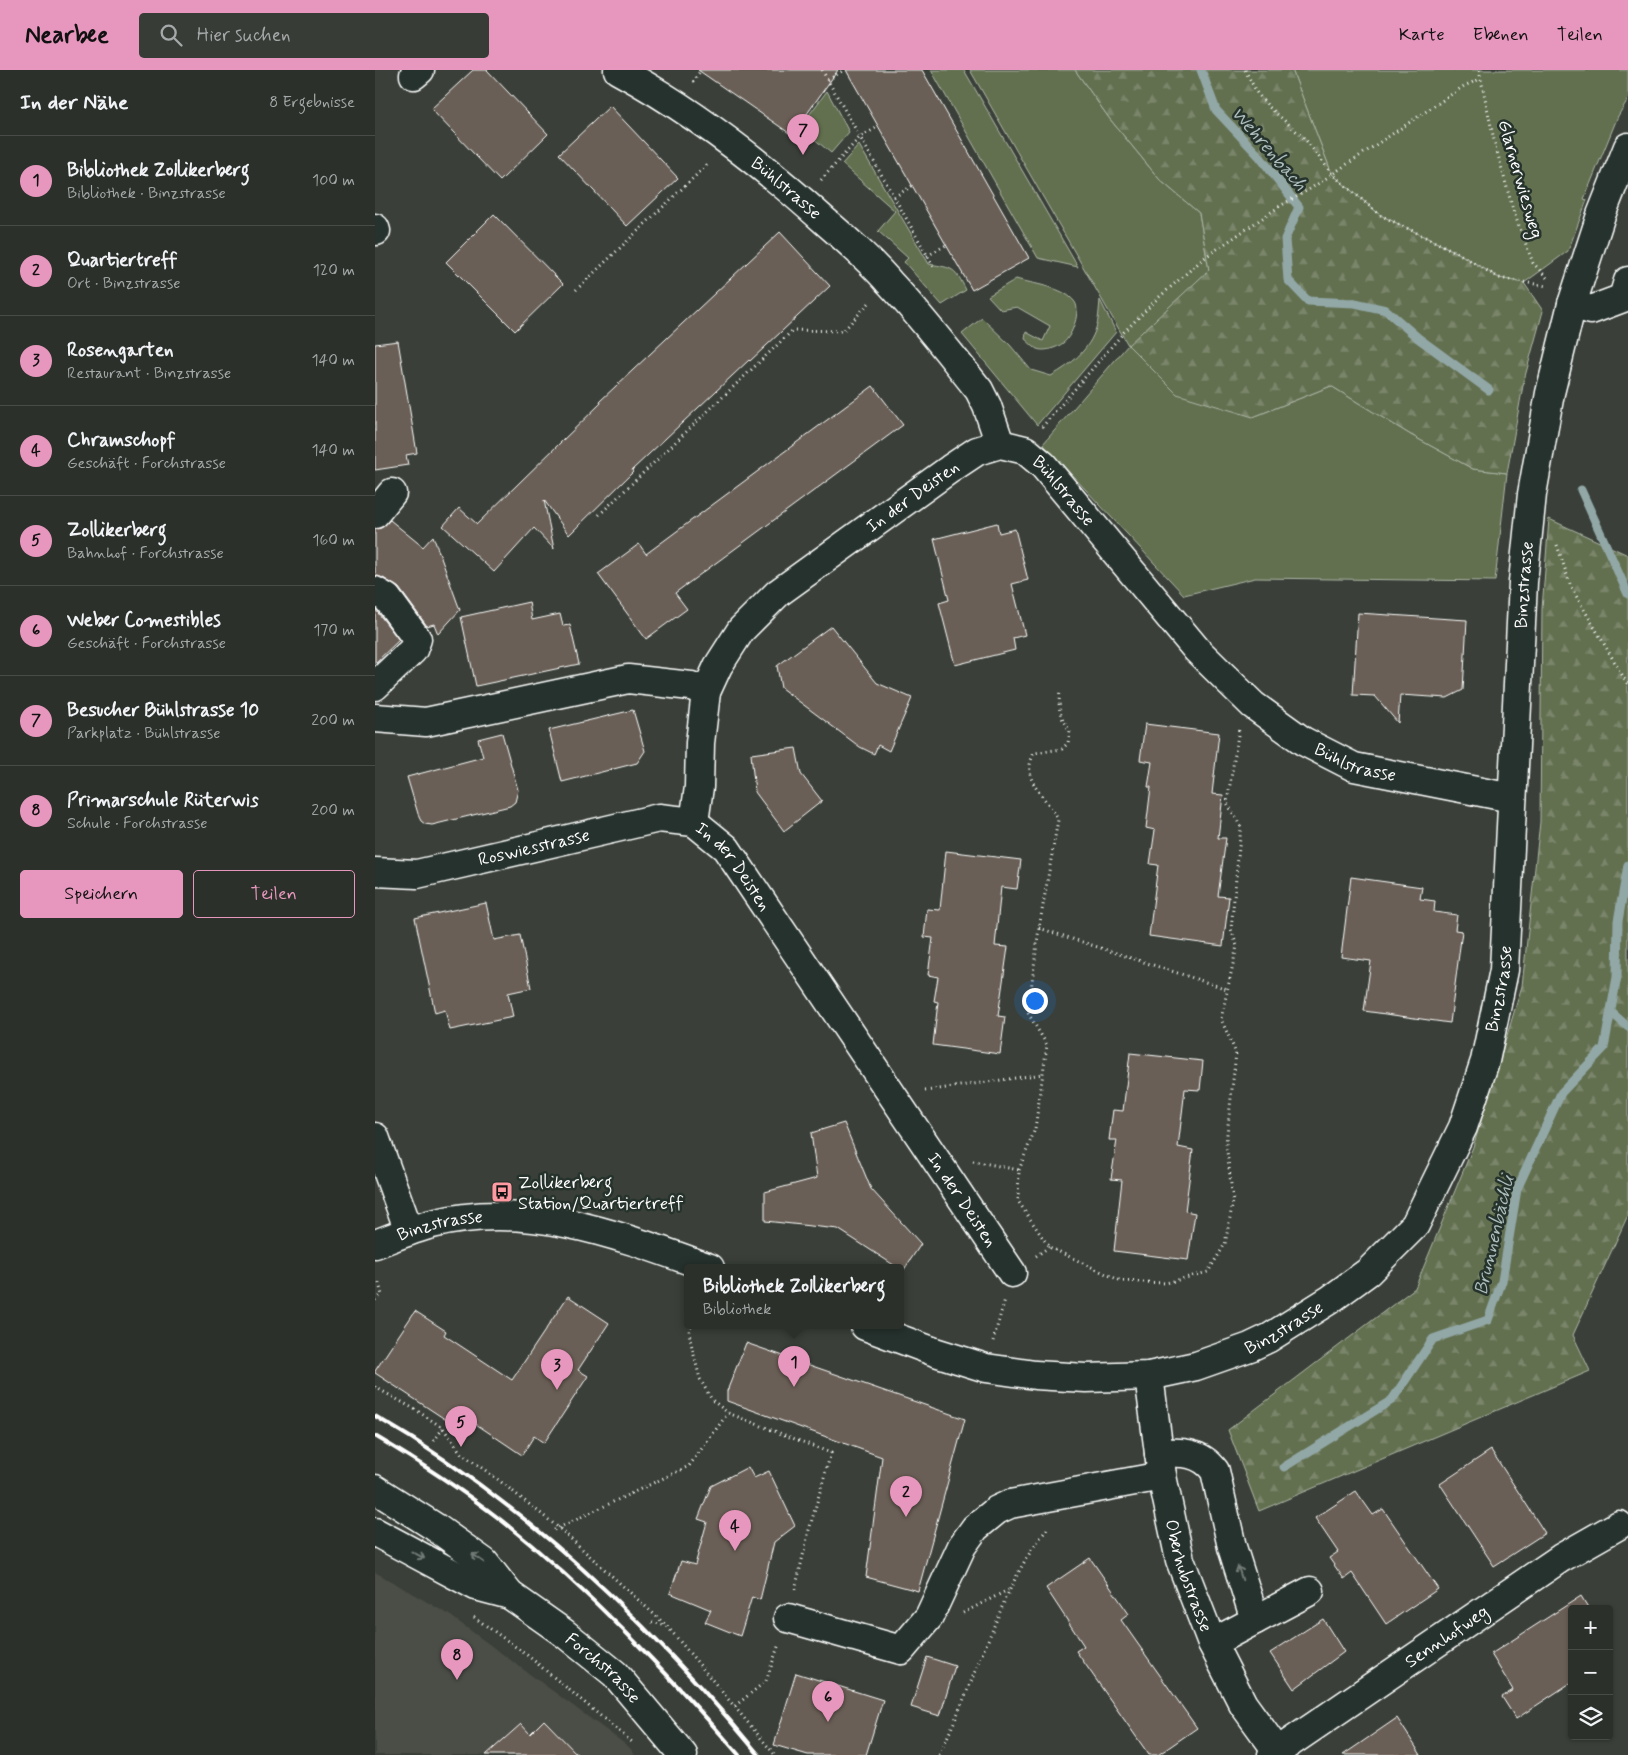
<!DOCTYPE html>
<html lang="de">
<meta charset="utf-8">
<style>
:root{--surface:#2c302b;--page:#383c37;--text:#f1f3f6;--muted:#a6a9a9;--line:#484b47;--accent:#e797bd}
body{margin:0;font-family:Mynerve,sans-serif;background:var(--page);color:var(--text)}
.controls{position:absolute;right:15px;bottom:15px;display:grid;overflow:hidden;border-radius:5px;box-shadow:0 1px 4px #0004}
.controls button{width:45px;height:45px;display:grid;place-items:center;padding:0;border:0;border-bottom:1px solid var(--line);background:var(--surface);color:var(--text);font:25px sans-serif}
.you{position:absolute;left:659px;top:930px;width:18px;height:18px;margin:-12px;border:4px solid #fff;border-radius:50%;background:#1a73e8;box-shadow:0 0 0 8px #1a73e833}
.badge{display:grid;place-items:center;width:32px;height:32px;border-radius:50%;background:var(--accent);color:#111;font-size:16px;font-weight:700}
.pin{position:absolute;translate:-50% -41px;filter:drop-shadow(0 1px 2px #0008)}
.pin::after{content:'';position:absolute;top:26px;width:18px;height:15px;background:inherit;clip-path:polygon(0 0,100% 0,50% 100%)}
.popup{position:absolute;left:309px;top:1194px;width:220px;height:65px;box-sizing:border-box;display:grid;place-content:center;border-radius:5px;background:var(--surface);filter:drop-shadow(0 1px 4px #0005);font-size:16px;white-space:nowrap;color:var(--muted)}
.popup b{font-size:19px;color:var(--text)}
.popup::after{content:'';position:absolute;left:50%;top:100%;margin-left:-10px;border:10px solid transparent;border-top-color:var(--surface)}
.list{margin:0;padding:0;list-style:none}
h2{display:flex;justify-content:space-between;align-items:center;height:65px;margin:0;padding:0 20px;font-size:21px}
h2 small{font-size:16px;font-weight:400;color:var(--muted)}
.list li{display:grid;grid-template-columns:32px 1fr auto;gap:15px;align-items:center;box-sizing:border-box;height:90px;padding:0 20px;border-top:1px solid var(--line)}
.list b{display:block;font-size:19px;white-space:nowrap}
.list p{margin:0;font-size:16px;white-space:nowrap;color:var(--muted)}
.list em{font-size:16px;font-style:normal;color:var(--muted)}
.actions{display:flex;gap:10px;padding:15px 20px}
.actions a{flex:1;padding:11px 0;border:1px solid var(--accent);border-radius:5px;text-align:center;font-size:18px;color:var(--accent)}
.actions .main{background:var(--accent);color:#111}
.icon{flex:none;width:28px;height:28px;fill:none;stroke:currentColor;stroke-width:2;stroke-linecap:round;stroke-linejoin:round}
.map{position:relative;flex:none;width:1253px;height:1685px;overflow:hidden}
header{display:flex;align-items:center;gap:30px;box-sizing:border-box;height:70px;padding:0 25px;background:var(--accent);color:#111}
header strong{font-size:24px}
nav{display:flex;gap:28px;margin-inline-start:auto;font-size:18px}
.search{width:350px;height:45px;background:var(--page);display:flex;align-items:center;gap:12px;box-sizing:border-box;padding:0 18px;border-radius:5px;color:var(--muted);font-size:19px}
main{display:flex}
aside{flex:1;background:var(--surface)}
.map>svg:first-child{display:block}
.built{fill:#4c4d46}
.green{fill:#626f50;stroke:#b0b7a8}
.forest{fill:url(#forest-firs);stroke:#b0b7a8}
.lines{fill:none;stroke-linecap:round;stroke-linejoin:round}
.stream{stroke:#92a8a7;stroke-width:9}
.building{fill:#6a5f56;stroke:#fff}
.minor-casing{stroke:#fff;stroke-width:31}
.major-casing{stroke:#fff;stroke-width:31}
.path{stroke:#fff;stroke-width:3;stroke-dasharray:1 4;stroke-linecap:butt}
.minor{stroke:#26332d;stroke-width:28}
.major{stroke:#26332d;stroke-width:28}
.rail{stroke:#fff;stroke-width:4}
.oneway{stroke:#727a76}
.labels{text-anchor:middle;stroke-width:5;stroke-linejoin:round;paint-order:stroke}
.street-label{font-size:18px;fill:#fff;stroke:#26332d}
.poi-label{font-size:18px;fill:#fff;stroke:#26332d;text-anchor:start}
.water-label{font-size:19px;font-style:italic;fill:#adbebd;stroke:#26332d}
</style>
<header>
<strong>Nearbee</strong>
<div class="search"><svg class="icon" aria-label="search" viewBox="0 0 24 24"><circle cx="10" cy="10" r="6"/><path d="M15 15l6 6"/></svg>Hier suchen</div>
<nav><a>Karte</a><a>Ebenen</a><a>Teilen</a></nav>
</header>
<main>
<aside>
<h2>In der Nähe<small>8 Ergebnisse</small></h2>
<ul class="list">
<li><span class="badge">1</span><div><b>Bibliothek Zollikerberg</b><p>Bibliothek · Binzstrasse</p></div><em>100 m</em></li>
<li><span class="badge">2</span><div><b>Quartiertreff</b><p>Ort · Binzstrasse</p></div><em>120 m</em></li>
<li><span class="badge">3</span><div><b>Rosengarten</b><p>Restaurant · Binzstrasse</p></div><em>140 m</em></li>
<li><span class="badge">4</span><div><b>Chramschopf</b><p>Geschäft · Forchstrasse</p></div><em>140 m</em></li>
<li><span class="badge">5</span><div><b>Zollikerberg</b><p>Bahnhof · Forchstrasse</p></div><em>160 m</em></li>
<li><span class="badge">6</span><div><b>Weber Comestibles</b><p>Geschäft · Forchstrasse</p></div><em>170 m</em></li>
<li><span class="badge">7</span><div><b>Besucher Bühlstrasse 10</b><p>Parkplatz · Bühlstrasse</p></div><em>200 m</em></li>
<li><span class="badge">8</span><div><b>Primarschule Rüterwis</b><p>Schule · Forchstrasse</p></div><em>200 m</em></li>
</ul>
<div class="actions"><a class="main">Speichern</a><a>Teilen</a></div>
</aside>
<div class="map">
<svg width="1253" height="1685" viewBox="0 0 1253 1685">
<defs>
<pattern id="forest-firs" width="22" height="20" patternUnits="userSpaceOnUse" patternTransform="scale(1.25)"><rect width="22" height="20" fill="#626f50"/><path d="M5 1l3.5 6h-7zM16 11l3.5 6h-7z" fill="#7a856a"/></pattern>
</defs>
<rect width="100%" height="100%" fill="#3a4039"/>
<filter id="ink" filterUnits="userSpaceOnUse"><feTurbulence type="fractalNoise" baseFrequency=".02" numOctaves="2"/><feDisplacementMap in="SourceGraphic" scale="10" xChannelSelector="R" yChannelSelector="G"/><feConvolveMatrix kernelMatrix="1 2 1 2 8 2 1 2 1" color-interpolation-filters="sRGB"/></filter>
<g filter="url(#ink)">
<path class="built" d="M 0,1502 L 73,1544 L 254,1677 L 260,1685 L 0,1685 Z"/>
<g class="green">
<path d="M 556,0 L 589,0 L 703,197 L 663,188 Z"/>
<path d="M 595,0 L 700,0 L 734,48 L 785,110 L 824,143 L 834,200 L 754,275 L 878,347 L 956,316 L 1036,365 L 1098,399 L 1132,403 L 1120,511 L 880,508 L 809,525 L 668,374 L 753,275 Z"/>
<path d="M 917,0 L 1253,0 L 1253,29 L 1243,46 L 1209,129 L 1212,130 L 1193,181 L 1149,213 L 1124,208 L 1083,183 L 1005,145 L 957,104 Z"/>
<path d="M 452,21 L 474,62 L 456,83 L 425,57 Z"/>
<path d="M 484,75 L 554,194 C 579,198 580,198 591,220 L 567,235 L 529,192 L 533,188 L 503,161 L 520,141 L 467,94 Z"/>
<path d="M 641,209 C 658,214 688,217 699,231 C 707,239 697,267 688,273 C 682,278 669,282 662,279 C 658,277 654,272 650,269 L 651,262 L 668,271 L 675,256 L 642,237 L 626,240 L 613,226 Z"/>
<path d="M 725,230 L 741,262 L 662,355 L 587,264 L 607,248 L 635,275 L 656,300 L 676,306 C 696,295 714,280 721,258 C 724,249 724,239 725,230 Z"/>
</g>
<g class="forest">
<path d="M 700,0 L 917,0 L 957,104 L 1005,145 L 1083,183 L 1124,208 L 1149,213 L 1168,241 L 1149,310 L 1132,403 L 1098,399 L 1036,365 L 956,316 L 878,347 L 802,324 L 753,275 L 834,200 L 824,143 L 785,110 L 734,48 Z"/>
<path d="M 1174,449 L 1253,485 L 1253,1145 L 1198,1265 L 1215,1301 L 884,1441 L 853,1360 L 1040,1218 L 1098,1077 L 1147,916 L 1165,752 L 1167,539 Z"/>
</g>
<g class="lines">
<g class="stream">
<path d="M 826,0 L 841,40 L 885,87 L 924,137 L 910,169 L 913,210 L 933,231 L 980,233 L 1011,240 L 1043,268 L 1114,320"/>
<path d="M 1206,420 L 1253,524"/>
<path d="M 1236,942 L 1253,957"/>
<path d="M 909,1397 L 1017,1330 L 1058,1269 L 1113,1250 L 1127,1211 L 1142,1119 L 1186,1023 L 1229,978 L 1242,907 L 1243,851 L 1253,795"/>
</g>
</g>
<g class="building">
<path d="M 98,0 L 112,0 L 173,64 L 125,111 L 56,39 Z"/>
<path d="M 323,0 L 463,0 L 417,65 Z"/>
<path d="M 471,0 L 547,0 L 654,188 L 597,220 Z"/>
<path d="M 235,36 L 303,108 L 252,156 L 184,84 Z"/>
<path d="M 119,144 L 188,214 L 140,261 L 71,192 Z"/>
<path d="M 405,162 L 455,216 L 375,291 L 374,290 L 257,400 L 258,402 L 194,465 L 169,430 L 179,479 L 159,458 L 119,502 L 68,456 L 84,438 L 102,454 L 226,333 L 225,331 Z"/>
<path d="M 23,271 L 42,383 L 31,385 L 33,395 L 0,400 L 0,274 Z"/>
<path d="M 498,316 L 528,355 L 300,523 L 312,539 L 271,569 L 223,504 L 264,474 L 271,484 Z"/>
<path d="M 15,450 L 48,477 L 58,466 L 85,540 L 63,564 L 59,554 L 52,556 L 24,518 L 8,508 L 0,505 L 0,459 L 6,458 Z"/>
<path d="M 622,453 L 624,463 L 640,459 L 653,510 L 637,514 L 650,565 L 638,568 L 640,580 L 580,595 L 564,533 L 574,530 L 559,469 Z"/>
<path d="M 154,532 L 157,550 L 185,544 L 188,556 L 195,555 L 204,594 L 101,616 L 86,547 Z"/>
<path d="M 0,539 L 24,570 L 0,593 Z"/>
<path d="M 983,543 L 1092,550 L 1088,620 L 1072,628 L 1025,625 L 1023,653 L 1000,626 L 978,625 Z"/>
<path d="M 456,556 L 502,613 L 537,628 L 514,681 L 503,675 L 499,684 L 485,677 L 406,618 L 402,596 Z"/>
<path d="M 258,640 L 270,681 L 262,693 L 187,712 L 174,660 Z"/>
<path d="M 770,654 L 844,663 L 837,724 L 848,725 L 843,768 L 851,768 L 843,826 L 854,827 L 848,876 L 774,866 L 783,795 L 775,794 L 780,760 L 771,758 L 776,717 L 773,717 L 777,692 L 765,690 Z"/>
<path d="M 127,663 L 143,720 L 140,732 L 135,736 L 57,755 L 50,754 L 46,751 L 44,747 L 32,707 L 108,687 L 103,669 Z"/>
<path d="M 421,678 L 426,704 L 447,731 L 409,761 L 380,722 L 376,684 Z"/>
<path d="M 571,781 L 646,790 L 642,819 L 626,817 L 620,876 L 633,877 L 623,946 L 630,947 L 625,984 L 558,975 L 563,932 L 559,931 L 563,907 L 553,905 L 558,868 L 549,867 L 552,839 L 565,840 Z"/>
<path d="M 976,807 L 1047,817 L 1045,829 L 1060,831 L 1059,842 L 1082,845 L 1080,860 L 1087,861 L 1075,953 L 989,941 L 996,891 L 966,887 Z"/>
<path d="M 111,833 L 119,870 L 145,865 L 156,918 L 133,923 L 138,947 L 75,960 L 70,940 L 60,943 L 40,848 Z"/>
<path d="M 755,983 L 828,991 L 825,1020 L 810,1019 L 803,1077 L 818,1080 L 810,1141 L 820,1143 L 813,1190 L 739,1181 L 747,1110 L 736,1109 L 742,1070 L 734,1070 L 738,1040 L 748,1041 Z"/>
<path d="M 469,1053 L 496,1119 L 546,1174 L 528,1201 L 463,1159 L 390,1151 L 390,1122 L 442,1108 L 436,1063 Z"/>
<path d="M 193,1226 L 234,1253 L 203,1300 L 213,1306 L 169,1373 L 159,1366 L 147,1385 L 95,1350 L 88,1361 L 0,1303 L 0,1301 L 40,1241 L 71,1261 L 69,1265 L 137,1310 Z"/>
<path d="M 371,1273 L 590,1349 L 543,1521 L 491,1507 L 507,1387 L 352,1331 L 352,1321 Z"/>
<path d="M 1116,1380 L 1170,1463 L 1119,1496 L 1065,1414 Z"/>
<path d="M 373,1397 L 379,1408 L 394,1401 L 420,1456 L 399,1472 L 385,1530 L 377,1527 L 365,1566 L 330,1552 L 336,1540 L 295,1523 L 306,1491 L 320,1495 L 332,1452 L 323,1449 L 336,1416 Z"/>
<path d="M 981,1421 L 998,1445 L 1008,1439 L 1063,1519 L 1011,1554 L 977,1503 L 969,1509 L 954,1488 L 963,1482 L 940,1448 Z"/>
<path d="M 715,1488 L 754,1544 L 746,1550 L 822,1658 L 783,1685 L 774,1685 L 701,1581 L 709,1576 L 671,1518 Z"/>
<path d="M 1206,1526 L 1214,1539 L 1197,1539 L 1197,1612 L 1141,1649 L 1127,1627 L 1138,1620 L 1116,1584 Z"/>
<path d="M 948,1549 L 969,1582 L 919,1619 L 895,1583 Z"/>
<path d="M 552,1587 L 580,1596 L 565,1646 L 536,1637 Z"/>
<path d="M 421,1603 L 508,1630 L 491,1685 L 433,1685 L 399,1675 Z"/>
<path d="M 1022,1648 L 1046,1685 L 968,1685 Z"/>
<path d="M 169,1650 L 203,1685 L 111,1685 L 146,1654 L 155,1664 Z"/>
</g>
<g class="lines">
<g class="minor-casing">
<g id="minor">
<path id="s1" d="M 243,0 C 319,41 387,94 451,152 C 473,171 495,190 514,212 C 546,246 575,284 604,320 L 612,336 L 625,374"/>
<path d="M 39,5 L 45,0"/>
<path d="M 0,158 L 1,161"/>
<path d="M 1197,234 L 1216,240 L 1248,228 L 1253,211"/>
<path d="M 0,444 L 17,423"/>
<path d="M 0,521 L 12,528 L 42,569 L 38,580 L 0,616"/>
<path d="M 0,648 L 51,652 L 253,609 L 316,616 L 331,622"/>
<path id="s2" d="M 319,752 L 324,717 L 325,673 L 331,622 L 343,596 L 366,560 L 403,523 L 575,399 L 602,381 L 625,374 L 650,380 L 668,395 L 822,580 L 878,635 L 928,671 L 979,697 L 1137,728"/>
<path id="s3" d="M 319,752 L 351,778 L 637,1203"/>
<path id="s4" d="M 0,802 L 42,804 L 284,748 L 319,752"/>
<path d="M 0,1067 L 34,1161"/>
<path id="s5" d="M 774,1306 L 787,1406 L 805,1490 L 837,1573 L 868,1634 L 905,1685"/>
<path d="M 784,1384 C 806,1381 826,1382 840,1401 L 857,1477 L 880,1550"/>
<path d="M 413,1548 L 526,1580 L 554,1547 L 587,1476 L 600,1458 L 622,1440 L 635,1434 L 787,1406"/>
<path d="M 837,1573 L 935,1521"/>
<path id="s6" d="M 897,1685 L 1186,1488 L 1244,1455"/>
</g>
</g>
<g class="major-casing">
<g id="major">
<path id="s7" d="M 0,1174 C 19,1167 38,1159 57,1154 C 152,1129 246,1166 335,1198"/>
<path id="s8" d="M 490,1256 L 560,1282 L 611,1298 L 660,1305 L 711,1308 L 774,1306 L 821,1296 L 875,1277 L 894,1268 L 956,1229 L 993,1202 L 1040,1155 L 1088,1057 L 1110,991 L 1129,900 L 1148,512 L 1157,424 L 1175,323 L 1197,234 L 1226,145 L 1253,77"/>
<path id="s9" d="M 0,1419 L 60,1457 L 109,1492 L 135,1525 L 189,1563 L 240,1604 L 308,1685"/>
<path d="M 0,1462 L 101,1516 L 135,1525"/>
</g>
</g>
<g class="path">
<path d="M 447,0 L 560,199"/>
<path d="M 870,0 L 882,23 L 893,36 L 930,69 L 957,104 L 1005,145 L 1083,183 L 1124,208 L 1172,216"/>
<path d="M 1104,0 L 1119,70 L 1138,140 L 1158,193 L 1174,210"/>
<path d="M 453,10 L 469,0"/>
<path d="M 318,12 L 326,0"/>
<path d="M 446,110 L 485,67 L 503,57"/>
<path d="M 519,127 L 537,116"/>
<path d="M 552,186 L 571,175"/>
<path d="M 201,220 L 334,93"/>
<path d="M 667,357 L 749,262 L 782,229 L 829,188 L 905,136 L 935,119 L 1089,16 L 1105,9"/>
<path d="M 224,445 L 418,260 L 468,261 L 495,232"/>
<path d="M 1182,475 L 1196,517 L 1253,615"/>
<path d="M 664,858 L 852,919"/>
<path d="M 550,1021 L 668,1004"/>
<path d="M 598,1091 L 644,1100 L 643,1131 L 674,1177 L 746,1211 L 791,1213 L 833,1202 L 850,1174 L 858,1131 L 851,1073 L 861,983 L 846,949 L 862,876 L 856,859 L 866,757 L 852,733 L 864,659"/>
<path d="M 644,1100 L 660,1059 L 672,975 L 653,943 L 664,858 L 683,750 C 673,726 644,713 659,683 L 687,679 L 693,673 L 695,661 C 684,645 683,639 685,620"/>
<path d="M 661,1186 L 674,1177"/>
<path d="M 0,1230 L 7,1225 L 4,1213"/>
<path d="M 316,1256 L 314,1259 L 315,1269 L 325,1309 L 337,1330 L 353,1343 L 456,1383 L 434,1460 L 420,1520"/>
<path d="M 618,1271 L 630,1229"/>
<path d="M 0,1317 L 41,1340 L 68,1358 L 86,1383 L 121,1408 L 184,1458 L 292,1556 L 400,1685"/>
<path d="M 59,1371 L 68,1358"/>
<path d="M 179,1460 L 314,1396 L 353,1343"/>
<path d="M 588,1543 L 633,1520"/>
<path d="M 99,1547 L 152,1585 L 257,1672"/>
<path d="M 277,1552 L 291,1556"/>
<path d="M 360,1636 L 391,1611 L 404,1574"/>
<path d="M 564,1685 C 584,1644 599,1602 617,1561 C 632,1524 648,1487 674,1457"/>
</g>
<use href="#minor" class="minor"/>
<use href="#major" class="major"/>
<g class="rail">
<path d="M 0,1346 C 149,1432 275,1553 384,1685"/>
<path d="M 0,1366 C 44,1392 86,1419 126,1450 C 214,1520 291,1601 364,1685"/>
</g>
</g>
<defs><path id="oneway-shaft" d="M-6 0H5M1.5-3L5.5 0L1.5 3" fill="none" stroke-width="1.6" stroke-linecap="round" stroke-linejoin="round" transform="scale(1.25)"/></defs>
<g class="oneway">
<use href="#oneway-shaft" transform="translate(43 1485) rotate(28)"/>
<use href="#oneway-shaft" transform="translate(103 1488) rotate(-144)"/>
<use href="#oneway-shaft" transform="translate(865 1503) rotate(-108)"/>
</g>
</g>
<defs>
<g id="bus-square" transform="scale(1.125)"><rect x="-9" y="-9" width="18" height="18" rx="4" fill="#ff9aa2" stroke="#26332d"/><path d="M-5-6H5V4H4V6H2V4H-2V6H-4V4H-5ZM-3.5-4V0h7V-4ZM-3.5 1.2v1.5H-2V1.2ZM2 1.2v1.5H3.5V1.2Z" fill="#111"/></g>
</defs>
<g fill-rule="evenodd">
<use href="#bus-square" x="127" y="1122"/>
</g>
<g class="labels">
<g class="street-label">
<text transform="translate(1146 109) rotate(74)" y="6">Glarnerwiesweg</text>
<text dy="6" stroke="none"><textPath href="#s1" startOffset="206">Bühlstrasse</textPath></text>
<text dy="6" stroke="none"><textPath href="#s2" startOffset="605">Bühlstrasse</textPath></text>
<text dy="6" stroke="none"><textPath href="#s2" startOffset="420">In der Deisten</textPath></text>
<text dy="6" stroke="none"><textPath href="#s8" startOffset="1261">Binzstrasse</textPath></text>
<text dy="6" stroke="none"><textPath href="#s2" startOffset="1010">Bühlstrasse</textPath></text>
<text dy="6" stroke="none"><textPath href="#s4" startOffset="162">Roswiesstrasse</textPath></text>
<text dy="6" stroke="none"><textPath href="#s3" startOffset="60">In der Deisten</textPath></text>
<text dy="6" stroke="none"><textPath href="#s8" startOffset="856">Binzstrasse</textPath></text>
<text dy="6" stroke="none"><textPath href="#s3" startOffset="465">In der Deisten</textPath></text>
<text dy="6" stroke="none"><textPath href="#s7" startOffset="68">Binzstrasse</textPath></text>
<text dy="6" stroke="none"><textPath href="#s8" startOffset="436">Binzstrasse</textPath></text>
<text dy="6" stroke="none"><textPath href="#s5" startOffset="204">Oberhubstrasse</textPath></text>
<text dy="6" stroke="none"><textPath href="#s6" startOffset="211">Sennhofweg</textPath></text>
<text dy="6" stroke="none"><textPath href="#s9" startOffset="292">Forchstrasse</textPath></text>
</g>
<g class="poi-label">
<text x="143" y="1118">Zollikerberg<tspan x="143" dy="21">Station/Quartiertreff</tspan></text>
</g>
<g class="water-label">
<text transform="translate(895 78) rotate(49)" y="7">Wehrenbach</text>
<text transform="translate(1118 1165) rotate(-77)" y="7">Brunnenbächli</text>
</g>
</g>
</svg>
<div class="controls">
<button>+</button>
<button>−</button>
<button><svg class="icon" aria-label="layers" viewBox="0 0 24 24"><path d="M12 4l9 5-9 5-9-5zM3 14l9 5 9-5"/></svg></button>
</div>
<div class="you"></div>
<div class="pin badge" style="left:419px;top:1317px">1</div>
<div class="popup"><b>Bibliothek Zollikerberg</b>Bibliothek</div>
<div class="pin badge" style="left:531px;top:1447px">2</div>
<div class="pin badge" style="left:182px;top:1320px">3</div>
<div class="pin badge" style="left:360px;top:1481px">4</div>
<div class="pin badge" style="left:86px;top:1377px">5</div>
<div class="pin badge" style="left:453px;top:1652px">6</div>
<div class="pin badge" style="left:428px;top:85px">7</div>
<div class="pin badge" style="left:82px;top:1610px">8</div>
</div>
</main>
